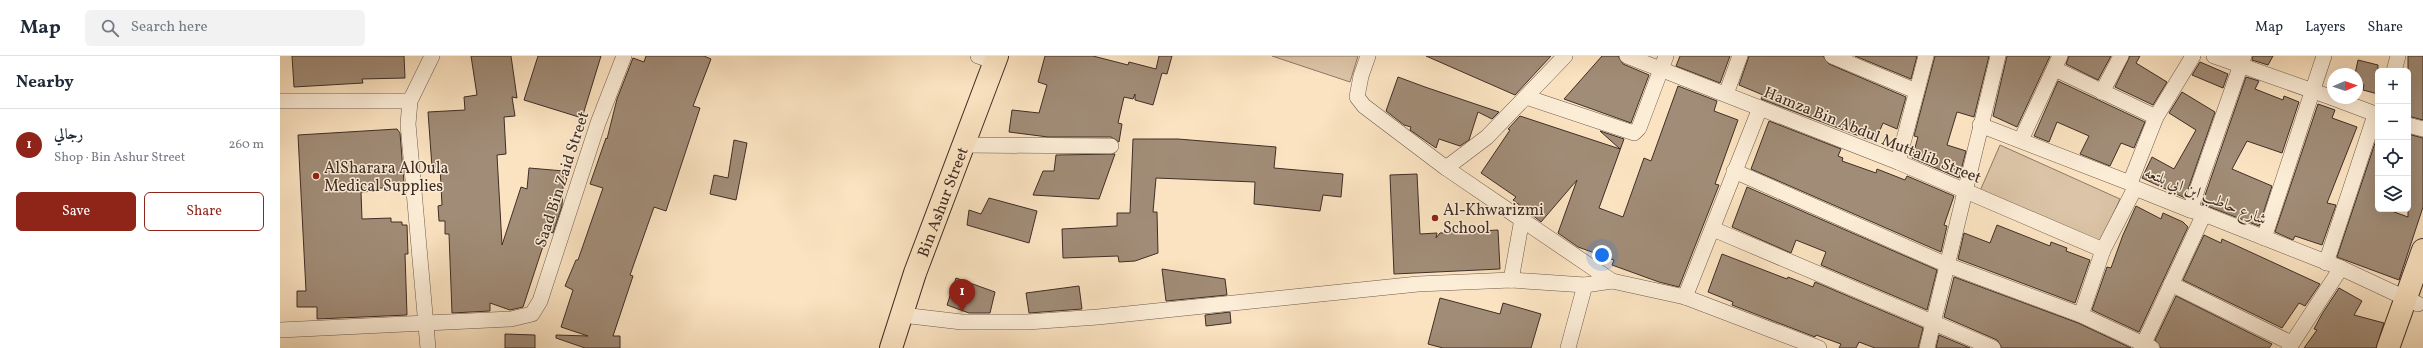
<!DOCTYPE html>
<meta charset="utf-8">
<style>
:root{--surface:#fff;--page:#f2f2f3;--text:#1f2937;--muted:#747a83;--line:#e0e1e3;--accent:#8f2418}
body{margin:0;font-family:Vollkorn,Amiri,serif;background:var(--page);color:var(--text)}
.controls{position:absolute;right:12px;top:12px;display:grid;overflow:hidden;border-radius:6px;box-shadow:0 4px 16px #0002}
.controls button{width:36px;height:36px;display:grid;place-items:center;padding:0;border:0;border-bottom:1px solid var(--line);background:var(--surface);color:var(--text);font:20px sans-serif}
.compass{position:absolute;left:2047px;top:12px;width:36px;height:36px;border-radius:50%;background:var(--surface);box-shadow:0 4px 16px #0002;rotate:88deg}
.you{position:absolute;left:1322px;top:199px;width:14px;height:14px;margin:-10px;border:3px solid #fff;border-radius:50%;background:#1a73e8;box-shadow:0 0 0 6px #1a73e833}
.badge{display:grid;place-items:center;width:26px;height:26px;border-radius:50%;background:var(--accent);color:#fff;font-size:13px;font-weight:700}
.pin{position:absolute;translate:-50% -33px;filter:drop-shadow(0 1px 2px #0008)}
.pin::after{content:'';position:absolute;top:21px;width:14px;height:12px;background:inherit;clip-path:polygon(0 0,100% 0,50% 100%)}
.list{margin:0;padding:0;list-style:none}
h2{display:flex;justify-content:space-between;align-items:center;height:52px;margin:0;padding:0 16px;font-size:17px}
h2 small{font-size:13px;font-weight:400;color:var(--muted)}
.list li{display:grid;grid-template-columns:26px 1fr auto;gap:12px;align-items:center;box-sizing:border-box;height:72px;padding:0 16px;border-top:1px solid var(--line)}
.list b{display:block;font-size:15px;white-space:nowrap}
.list p{margin:0;font-size:13px;white-space:nowrap;color:var(--muted)}
.list em{font-size:13px;font-style:normal;color:var(--muted)}
.actions{display:flex;gap:8px;padding:12px 16px}
.actions a{flex:1;padding:9px 0;border:1px solid var(--accent);border-radius:6px;text-align:center;font-size:14px;color:var(--accent)}
.actions .main{background:var(--accent);color:#fff}
.icon{flex:none;width:22px;height:22px;fill:none;stroke:currentColor;stroke-width:2;stroke-linecap:round;stroke-linejoin:round}
.map{position:relative;flex:none;width:2143px;height:292px;overflow:hidden}
header{display:flex;align-items:center;gap:24px;box-sizing:border-box;height:56px;padding:0 20px;background:var(--surface);border-bottom:1px solid var(--line)}
header strong{font-size:19px}
nav{display:flex;gap:22px;margin-inline-start:auto;font-size:14px}
.search{width:280px;height:36px;background:var(--page);display:flex;align-items:center;gap:10px;box-sizing:border-box;padding:0 14px;border-radius:6px;color:var(--muted);font-size:15px}
main{display:flex}
aside{flex:1;background:var(--surface)}
.map>svg:first-child{display:block}
.green{fill:#dbc4a7;stroke:#8e7967}
.building{fill:#a18c77;stroke:#402e27}
.lines{fill:none;stroke-linecap:round;stroke-linejoin:round}
.street-casing{stroke:#6f5b4e;stroke-width:16}
.primary-casing{stroke:#402e27;stroke-width:24}
.street{stroke:#fcedd7;stroke-width:15}
.primary{stroke:#fbe3c1;stroke-width:22}
.poi-dot{fill:#8f2418;stroke:#fcedd7;stroke-width:1.5}
.labels{text-anchor:middle;stroke-width:3;stroke-linejoin:round;paint-order:stroke}
.street-label{font-size:16px;fill:#402e27;stroke:#fcedd7}
.poi-label{font-size:16px;fill:#402e27;stroke:#fcedd7;text-anchor:start}
</style>
<header>
<strong>Map</strong>
<div class="search"><svg class="icon" aria-label="search" viewBox="0 0 24 24"><circle cx="10" cy="10" r="6"/><path d="M15 15l6 6"/></svg>Search here</div>
<nav><a>Map</a><a>Layers</a><a>Share</a></nav>
</header>
<main>
<aside>
<h2>Nearby<small></small></h2>
<ul class="list">
<li><span class="badge">1</span><div><b>رجالي</b><p>Shop · Bin Ashur Street</p></div><em>260 m</em></li>
</ul>
<div class="actions"><a class="main">Save</a><a>Share</a></div>
</aside>
<div class="map">
<svg width="2143" height="292" viewBox="0 0 2143 292">
<rect width="100%" height="100%" fill="#fbe3c1"/>
<filter id="stains"><feTurbulence type="fractalNoise" baseFrequency=".005" numOctaves="4"/><feColorMatrix values="0 0 0 0 .2 0 0 0 0 .09 0 0 0 0 .02 0 0 0 .5 -.17"/></filter>
<radialGradient id="worn" r=".72"><stop offset=".6" stop-color="#630" stop-opacity="0"/><stop offset="1" stop-color="#630" stop-opacity=".3"/></radialGradient>
<g class="green">
<path d="M 992,0 L 1078,0 L 1070,26 Z"/>
<path d="M 1720,89 L 1840,143 L 1819,189 L 1700,135 Z"/>
</g>
<g class="building">
<path d="M 12,0 L 124,0 L 125,22 L 82,23 L 83,27 L 14,31 Z"/>
<path d="M 191,0 L 231,0 L 237,42 L 232,41 L 235,60 L 224,61 L 226,98 L 217,99 L 222,189 L 241,131 L 247,133 L 249,112 L 284,115 L 282,150 L 273,177 L 268,175 L 243,251 L 230,254 L 210,247 L 210,255 L 172,257 L 169,178 L 165,178 L 165,165 L 159,165 L 158,150 L 162,149 L 160,111 L 152,111 L 148,56 L 185,54 L 184,41 L 197,39 Z"/>
<path d="M 258,0 L 321,0 L 302,62 L 244,44 Z"/>
<path d="M 366,0 L 424,0 L 431,3 L 413,50 L 420,52 L 386,155 L 374,151 L 350,219 L 353,220 L 333,280 L 340,280 L 340,292 L 305,292 L 276,282 L 276,279 L 308,280 L 281,271 L 293,234 L 285,230 L 296,204 L 298,204 L 323,132 L 310,128 L 326,82 L 327,83 L 337,43 L 353,2 L 364,6 Z"/>
<path d="M 765,0 L 813,0 L 848,9 L 849,6 L 876,13 L 879,0 L 892,0 L 887,18 L 882,17 L 873,49 L 855,44 L 855,38 L 853,43 L 844,41 L 838,67 L 842,68 L 839,86 L 831,81 L 768,81 L 729,76 L 732,54 L 759,57 L 767,29 L 758,26 Z"/>
<path d="M 1146,0 L 1271,0 L 1235,39 Z"/>
<path d="M 1322,0 L 1338,0 L 1343,8 L 1369,19 L 1351,67 L 1284,43 Z"/>
<path d="M 1400,0 L 1450,0 L 1440,27 L 1396,10 Z"/>
<path d="M 1469,0 L 1543,0 L 1549,8 L 1626,41 L 1617,73 L 1603,67 L 1595,86 L 1481,43 L 1483,39 L 1459,29 Z"/>
<path d="M 1575,0 L 1637,0 L 1631,23 Z"/>
<path d="M 1655,0 L 1709,0 L 1694,61 L 1677,56 L 1667,89 L 1686,95 L 1679,122 L 1632,102 L 1638,81 L 1634,80 Z"/>
<path d="M 1727,0 L 1770,0 L 1737,71 L 1713,60 Z"/>
<path d="M 1789,0 L 1831,0 L 1818,24 L 1786,8 Z"/>
<path d="M 1850,0 L 1860,0 L 1856,7 L 1887,26 L 1873,49 L 1835,31 Z"/>
<path d="M 1973,0 L 1993,0 L 1988,9 L 1972,4 Z"/>
<path d="M 2128,0 L 2143,0 L 2143,64 L 2128,60 Z"/>
<path d="M 2078,4 L 2098,9 L 2098,38 L 2083,34 L 2084,29 L 2077,27 L 2077,18 L 2075,18 Z"/>
<path d="M 1920,6 L 1948,18 L 1943,32 L 1912,19 Z"/>
<path d="M 1118,21 L 1145,31 L 1219,56 L 1212,63 L 1198,56 L 1189,84 L 1180,90 L 1159,83 L 1156,92 L 1130,74 L 1131,71 L 1124,69 L 1106,55 Z"/>
<path d="M 1966,21 L 1979,25 L 1975,33 L 2003,44 L 2004,40 L 2019,46 L 2002,97 L 1967,85 L 1952,113 L 1992,130 L 1979,170 L 1922,148 Z"/>
<path d="M 1778,25 L 1865,66 L 1854,92 L 1841,87 L 1830,110 L 1800,98 L 1809,80 L 1777,66 L 1769,86 L 1754,80 Z"/>
<path d="M 1398,30 L 1437,45 L 1434,55 L 1458,64 L 1435,128 L 1439,129 L 1399,231 L 1379,226 L 1332,209 L 1334,204 L 1298,191 L 1278,177 L 1297,124 L 1261,166 L 1233,144 L 1236,141 L 1201,117 L 1230,74 L 1228,73 L 1240,60 L 1340,93 L 1320,75 L 1344,83 L 1319,152 L 1343,161 L 1364,102 L 1371,105 Z"/>
<path d="M 1902,36 L 1935,56 L 1905,142 L 1862,122 L 1872,101 L 1894,113 L 1916,74 L 1889,57 Z"/>
<path d="M 2038,48 L 2055,54 L 2052,62 L 2077,71 L 2047,147 L 2056,149 L 2042,189 L 2015,180 L 2013,184 L 1995,176 Z"/>
<path d="M 1489,65 L 1561,93 L 1558,100 L 1563,102 L 1562,105 L 1596,117 L 1597,113 L 1625,124 L 1627,120 L 1674,140 L 1664,169 L 1667,170 L 1661,196 L 1471,113 Z"/>
<path d="M 117,73 L 120,77 L 124,127 L 119,132 L 95,132 L 95,135 L 81,136 L 82,163 L 111,162 L 111,166 L 122,166 L 122,169 L 127,169 L 128,198 L 125,198 L 127,259 L 37,263 L 37,251 L 17,251 L 17,235 L 26,235 L 18,79 Z"/>
<path d="M 2128,78 L 2143,82 L 2143,151 L 2119,224 L 2057,201 L 2097,81 L 2098,153 L 2106,153 L 2128,161 Z"/>
<path d="M 853,83 L 898,83 L 996,91 L 994,112 L 1063,118 L 1061,141 L 1043,139 L 1040,155 L 974,148 L 975,126 L 876,122 L 873,156 L 877,156 L 878,197 L 855,205 L 839,206 L 838,200 L 783,202 L 782,173 L 837,170 L 837,157 L 850,157 Z"/>
<path d="M 454,84 L 467,87 L 456,144 L 430,138 L 434,119 L 448,122 Z"/>
<path d="M 835,98 L 819,143 L 753,139 L 763,115 L 774,115 L 776,99 Z"/>
<path d="M 1137,118 L 1140,178 L 1157,177 L 1156,182 L 1160,177 L 1218,174 L 1220,213 L 1114,218 L 1110,119 Z"/>
<path d="M 1467,131 L 1657,214 L 1647,254 L 1541,209 L 1546,196 L 1516,184 L 1511,197 L 1452,171 Z"/>
<path d="M 709,142 L 757,155 L 749,187 L 687,169 L 689,154 L 701,158 Z"/>
<path d="M 1856,150 L 1881,163 L 1883,157 L 1903,166 L 1908,171 L 1859,276 L 1812,254 L 1827,211 L 1831,212 L 1843,179 Z"/>
<path d="M 1717,169 L 1770,190 L 1771,186 L 1787,192 L 1786,195 L 1810,204 L 1795,247 L 1678,203 L 1684,177 L 1710,187 Z"/>
<path d="M 1924,179 L 1941,187 L 1942,183 L 2040,228 L 2025,250 L 2019,247 L 2002,272 L 1903,224 Z"/>
<path d="M 1442,198 L 1507,223 L 1508,221 L 1533,231 L 1535,226 L 1643,272 L 1638,292 L 1595,292 L 1579,286 L 1576,292 L 1559,292 L 1561,288 L 1536,279 L 1535,281 L 1452,249 L 1453,246 L 1428,236 Z"/>
<path d="M 882,213 L 945,223 L 947,239 L 886,245 Z"/>
<path d="M 1674,221 L 1798,267 L 1851,292 L 1722,292 L 1717,284 L 1664,261 Z"/>
<path d="M 676,222 L 715,236 L 710,257 L 689,257 L 667,249 Z"/>
<path d="M 799,230 L 802,253 L 749,257 L 746,237 Z"/>
<path d="M 2059,232 L 2082,245 L 2074,259 L 2104,267 L 2096,292 L 2024,292 L 2037,274 L 2034,273 L 2042,258 Z"/>
<path d="M 1896,240 L 1992,288 L 1989,292 L 1881,292 L 1875,284 Z"/>
<path d="M 1160,242 L 1220,258 L 1223,247 L 1261,258 L 1251,292 L 1163,292 L 1148,288 Z"/>
<path d="M 950,256 L 951,267 L 926,270 L 925,259 Z"/>
<path d="M 225,278 L 255,279 L 255,292 L 225,292 Z"/>
<path d="M 1659,279 L 1690,292 L 1656,292 Z"/>
</g>
<g class="lines">
<g class="street-casing">
<g id="street">
<path d="M 698,0 L 715,6"/>
<path d="M 1088,0 L 1081,20 L 1077,41 L 1084,50 L 1166,112 L 1332,225"/>
<path d="M 1347,0 L 1618,106 L 1823,194"/>
<path d="M 1552,0 L 1636,35"/>
<path d="M 1934,0 L 2053,42"/>
<path d="M 1775,13 L 1876,61"/>
<path d="M 2114,15 L 2118,0"/>
<path d="M 1822,36 L 1841,0"/>
<path d="M 1446,38 L 1460,0"/>
<path d="M 1246,41 L 1354,77 L 1359,72 L 1386,0"/>
<path d="M 2053,42 L 2098,59"/>
<path d="M 0,45 L 130,45"/>
<path d="M 1700,69 L 1850,127 L 1855,132 L 1910,154 L 1924,158 L 2061,212 L 2138,248"/>
<path d="M 2128,69 L 2143,73"/>
<path d="M 1741,84 L 1780,0"/>
<path d="M 682,89 L 831,90"/>
<path d="M 1618,106 L 1646,0"/>
<path d="M 1166,112 L 1207,81 L 1285,0"/>
<path d="M 1454,115 L 1667,209 L 1801,259 L 1872,292"/>
<path d="M 1850,127 L 1876,61 L 1913,0"/>
<path d="M 1910,154 L 1964,0"/>
<path d="M 1433,173 L 1713,292"/>
<path d="M 1984,182 L 2044,0"/>
<path d="M 2046,207 L 2095,59"/>
<path d="M 1231,224 L 1242,163"/>
<path d="M 1891,228 L 2011,287"/>
<path d="M 1405,241 L 1480,52"/>
<path d="M 622,259 L 682,266 L 747,266 L 818,261 L 1138,228 L 1231,224 L 1305,229 L 1332,225 L 1405,241 L 1539,292"/>
<path d="M 1801,259 L 1823,194 L 1855,132"/>
<path d="M 0,274 L 231,263 L 252,258 L 260,245 L 318,67 L 344,0"/>
<path d="M 1863,289 L 1924,158"/>
<path d="M 148,292 L 128,68 L 130,45 L 152,0"/>
<path d="M 1288,292 L 1305,229"/>
<path d="M 1647,292 L 1718,0"/>
<path d="M 2009,292 L 2061,212"/>
</g>
</g>
<g class="primary-casing">
<g id="primary">
<path id="s1" d="M 611,292 L 635,217 L 717,0"/>
<path d="M 2108,292 L 2143,194"/>
</g>
</g>
<use href="#street" class="street"/>
<use href="#primary" class="primary"/>
</g>
<g class="poi-dot">
<circle cx="36" cy="120" r="4"/>
<circle cx="1155" cy="162" r="4"/>
</g>
<g class="labels">
<g class="street-label">
<text transform="translate(1593 78) rotate(22)" y="6">Hamza Bin Abdul Muttalib Street</text>
<text transform="translate(281 123) rotate(-72)" y="6">Saad Bin Zaid Street</text>
<text transform="translate(1926 139) rotate(22)" y="6">شارع حاطب ابن ابي بلتعه</text>
<text dy="6" stroke="none"><textPath href="#s1" startOffset="155">Bin Ashur Street</textPath></text>
</g>
<g class="poi-label">
<text x="44" y="117">AlSharara AlOula<tspan x="44" dy="18">Medical Supplies</tspan></text>
<text x="1163" y="159">Al-Khwarizmi<tspan x="1163" dy="18">School</tspan></text>
</g>
</g>
<rect width="100%" height="100%" filter="url(#stains)"/>
<rect width="100%" height="100%" fill="url(#worn)"/>
</svg>
<div class="controls">
<button>+</button>
<button>−</button>
<button><svg class="icon" aria-label="locate" viewBox="0 0 24 24"><circle cx="12" cy="12" r="6"/><path d="M12 2v4M12 18v4M2 12h4M18 12h4"/></svg></button>
<button><svg class="icon" aria-label="layers" viewBox="0 0 24 24"><path d="M12 4l9 5-9 5-9-5zM3 14l9 5 9-5"/></svg></button>
</div>
<svg class="compass" viewBox="-18 -18 36 36"><path d="M0-13l5 13h-10z" fill="#e53935"/><path d="M0 13l5-13h-10z" fill="#747a83"/></svg>
<div class="you"></div>
<div class="pin badge" style="left:682px;top:256px">1</div>
</div>
</main>
